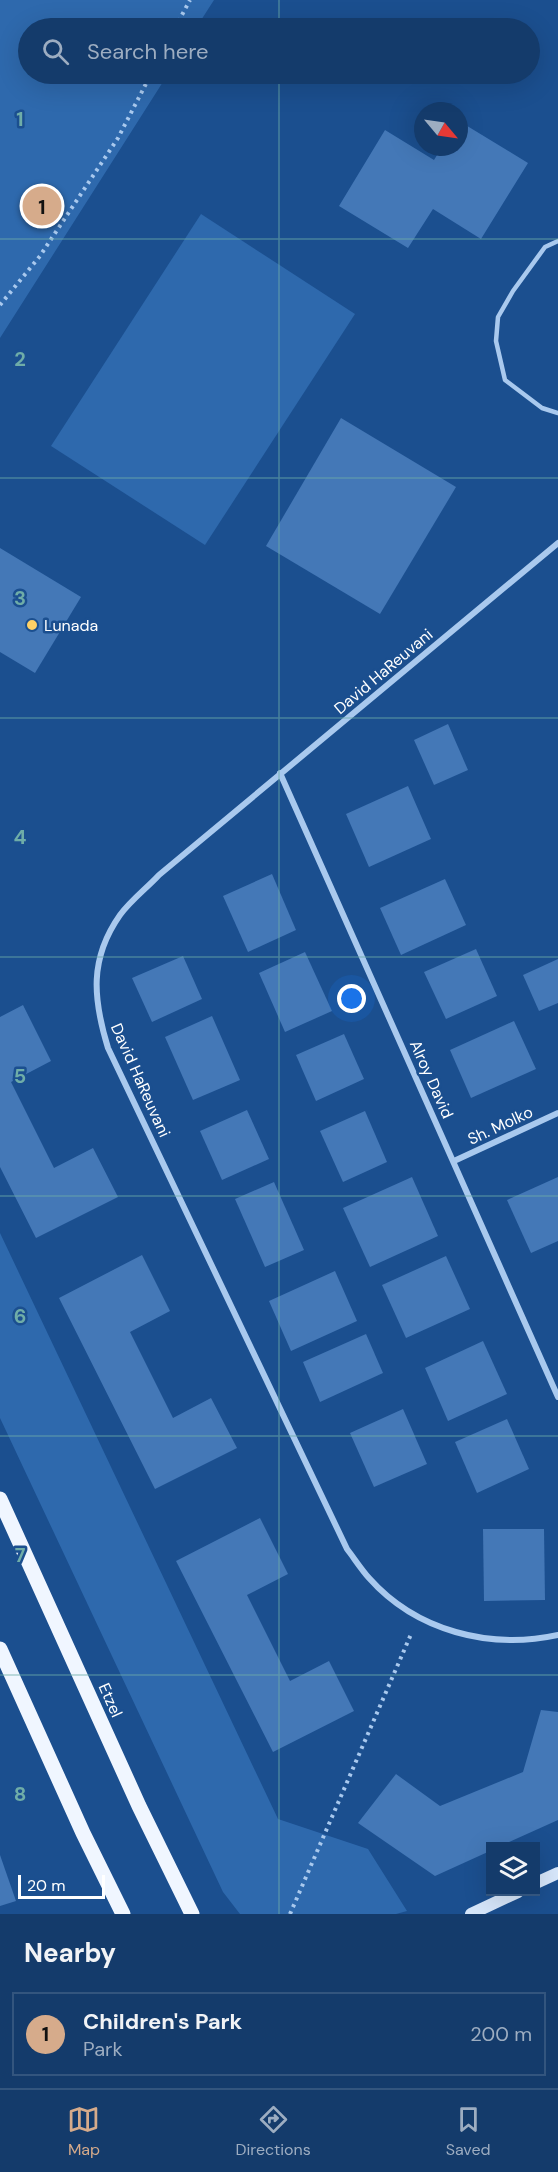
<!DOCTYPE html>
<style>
:root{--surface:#143b6b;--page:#214673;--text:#f1f3f6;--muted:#9dadc1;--line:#33557e;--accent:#d6ab8b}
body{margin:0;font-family:"DM Sans",sans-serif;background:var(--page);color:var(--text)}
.controls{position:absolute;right:18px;bottom:18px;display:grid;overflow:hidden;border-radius:0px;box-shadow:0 6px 24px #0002}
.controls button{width:54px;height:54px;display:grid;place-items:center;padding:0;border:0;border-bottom:2px solid var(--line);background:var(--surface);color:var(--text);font:30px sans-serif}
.compass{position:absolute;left:414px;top:102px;width:54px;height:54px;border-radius:50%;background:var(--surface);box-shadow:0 6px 24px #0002;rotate:119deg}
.scale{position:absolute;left:18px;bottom:15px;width:87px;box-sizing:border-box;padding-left:6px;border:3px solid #fff;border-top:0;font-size:16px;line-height:21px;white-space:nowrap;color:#fff;-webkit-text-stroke:4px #1b4f8f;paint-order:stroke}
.you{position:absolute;left:352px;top:999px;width:21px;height:21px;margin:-15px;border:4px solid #fff;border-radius:50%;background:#1a73e8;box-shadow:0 0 0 9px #1a73e833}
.badge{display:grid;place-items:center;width:39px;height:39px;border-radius:50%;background:var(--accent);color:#111;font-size:20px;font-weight:700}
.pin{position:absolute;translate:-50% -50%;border:3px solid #fff;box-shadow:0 2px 6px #0006}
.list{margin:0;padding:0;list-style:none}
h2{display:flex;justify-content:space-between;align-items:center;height:78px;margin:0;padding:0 24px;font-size:26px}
h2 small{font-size:20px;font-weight:400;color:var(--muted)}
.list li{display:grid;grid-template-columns:39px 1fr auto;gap:18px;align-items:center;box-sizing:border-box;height:84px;margin:0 12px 12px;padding:0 12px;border:2px solid var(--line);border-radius:0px}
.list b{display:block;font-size:22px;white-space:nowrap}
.list p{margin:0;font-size:20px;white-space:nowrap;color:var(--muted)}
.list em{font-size:20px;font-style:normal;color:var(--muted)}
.icon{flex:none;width:33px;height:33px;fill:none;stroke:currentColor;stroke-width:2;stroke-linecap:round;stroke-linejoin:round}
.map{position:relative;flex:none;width:558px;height:1914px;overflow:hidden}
.search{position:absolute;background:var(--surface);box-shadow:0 6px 24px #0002;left:18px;right:18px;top:18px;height:66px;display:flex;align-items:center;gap:15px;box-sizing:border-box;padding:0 21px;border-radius:33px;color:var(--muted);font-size:22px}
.sheet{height:174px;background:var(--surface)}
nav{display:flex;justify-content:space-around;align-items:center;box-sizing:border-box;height:84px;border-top:2px solid var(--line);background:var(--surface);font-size:16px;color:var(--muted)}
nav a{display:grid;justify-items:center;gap:3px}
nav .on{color:var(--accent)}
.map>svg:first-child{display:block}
.green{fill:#2e69ad}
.building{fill:#4478b7}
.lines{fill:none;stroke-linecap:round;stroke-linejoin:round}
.path{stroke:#a9c9ee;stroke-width:4;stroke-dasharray:3 4.5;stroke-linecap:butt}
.lane{stroke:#a9c9ee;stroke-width:4.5}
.street{stroke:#a9c9ee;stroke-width:6}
.secondary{stroke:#d6e6fa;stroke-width:12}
.primary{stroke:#f0f6ff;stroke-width:15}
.grid{fill:none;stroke:#6fada8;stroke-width:1.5;stroke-opacity:0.55}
.poi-dot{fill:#ffd166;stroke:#1b4f8f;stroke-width:2}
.labels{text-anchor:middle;stroke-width:5;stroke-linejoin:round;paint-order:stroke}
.poi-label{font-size:16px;fill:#fff;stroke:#1b4f8f;text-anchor:start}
.street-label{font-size:16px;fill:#fff;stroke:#1b4f8f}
.grid-label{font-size:20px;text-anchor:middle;font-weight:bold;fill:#6fada8;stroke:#1b4f8f;stroke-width:5;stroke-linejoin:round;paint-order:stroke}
</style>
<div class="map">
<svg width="558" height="1914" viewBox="0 0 558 1914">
<rect width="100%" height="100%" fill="#1b4f8f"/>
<g class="green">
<path d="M 0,0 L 214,0 L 196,28 L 28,28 L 28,74 L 168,74 L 0,338 Z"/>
<path d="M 201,214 L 355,314 L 205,545 L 51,446 Z"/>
<path d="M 0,1233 L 278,1819 L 368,1849 L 407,1911 L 396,1914 L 240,1914 L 223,1892 L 0,1418 Z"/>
</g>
<g class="building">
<path d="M 459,121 L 528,163 L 481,239 L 433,209 L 408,248 L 339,206 L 385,130 L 434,160 L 442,147 L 459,147 Z"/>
<path d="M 341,418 L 456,487 L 380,614 L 266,546 Z"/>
<path d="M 0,548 L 81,597 L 35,673 L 0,652 Z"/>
<path d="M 448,724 L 468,770 L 434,785 L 414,740 Z"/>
<path d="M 408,786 L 431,839 L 369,867 L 346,814 Z"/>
<path d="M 272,874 L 296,930 L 248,952 L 223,896 Z"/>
<path d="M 445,879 L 466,925 L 401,955 L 380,908 Z"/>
<path d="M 476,949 L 497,996 L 446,1019 L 424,972 Z"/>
<path d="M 305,952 L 332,1011 L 285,1032 L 259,973 Z"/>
<path d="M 183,956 L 202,999 L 152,1022 L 132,978 Z"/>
<path d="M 558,959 L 558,1003 L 539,1011 L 523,975 Z"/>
<path d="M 23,1005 L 51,1061 L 11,1082 L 54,1168 L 93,1148 L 118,1197 L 36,1238 L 0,1167 L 0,1017 Z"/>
<path d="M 212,1016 L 240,1080 L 193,1100 L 165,1037 Z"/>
<path d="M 514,1021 L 536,1069 L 471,1098 L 450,1050 Z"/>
<path d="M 344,1034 L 364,1079 L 316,1101 L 296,1055 Z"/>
<path d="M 247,1110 L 269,1159 L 222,1180 L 200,1131 Z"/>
<path d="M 365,1111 L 387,1162 L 343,1182 L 320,1131 Z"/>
<path d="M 412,1177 L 438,1236 L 370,1267 L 343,1208 Z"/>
<path d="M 558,1177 L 558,1241 L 531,1253 L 507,1200 Z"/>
<path d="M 274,1182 L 304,1250 L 265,1267 L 235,1199 Z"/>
<path d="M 142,1255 L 170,1311 L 130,1332 L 173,1418 L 211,1398 L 237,1448 L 155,1489 L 59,1298 Z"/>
<path d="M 446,1256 L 470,1309 L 406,1338 L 382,1285 Z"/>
<path d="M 335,1271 L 357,1321 L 291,1351 L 269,1301 Z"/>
<path d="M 366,1334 L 383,1373 L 320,1402 L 303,1362 Z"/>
<path d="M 483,1341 L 507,1394 L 448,1421 L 425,1368 Z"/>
<path d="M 403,1409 L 427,1464 L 374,1487 L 350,1433 Z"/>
<path d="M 507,1419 L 529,1469 L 477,1493 L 455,1442 Z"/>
<path d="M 260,1518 L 288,1574 L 247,1595 L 290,1681 L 329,1661 L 354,1711 L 273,1752 L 176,1561 Z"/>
<path d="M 483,1529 L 544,1529 L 545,1600 L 484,1601 Z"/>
<path d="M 541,1710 L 558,1712 L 558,1820 L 500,1846 L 490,1846 L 490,1851 L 435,1876 L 358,1823 L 396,1774 L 440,1806 L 523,1772 Z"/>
<path d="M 0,1855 L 16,1901 L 0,1906 Z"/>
</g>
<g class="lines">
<g class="path">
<path d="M 175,28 L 190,0"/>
<path d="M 0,305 L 40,256 L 118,138 L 151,74"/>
<path d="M 290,1914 L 412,1632"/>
</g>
<path class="lane" d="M 558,241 L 545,247 L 513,291 L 498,317 L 496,341 L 505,380 L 542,408 L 558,413"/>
<g class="street">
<path d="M 558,543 L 159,875 C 147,888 131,900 120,915 C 89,959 93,999 108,1048 L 347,1549 C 354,1558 361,1569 369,1578 C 416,1631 490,1650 558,1635"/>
<path d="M 280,773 L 558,1397"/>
<path d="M 454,1161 L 558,1113"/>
</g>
<g class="secondary">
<path d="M 536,1883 L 558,1873"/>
<path d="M 471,1914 L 518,1892"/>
</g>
<g class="primary">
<path d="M 0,1499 L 139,1806 L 192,1914"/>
<path d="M 0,1649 L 83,1833 L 123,1914"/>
</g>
</g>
<path class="grid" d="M 279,0 L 279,28M 279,74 L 279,1914M 0,239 L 558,239M 0,478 L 558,478M 0,718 L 558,718M 0,957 L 558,957M 0,1196 L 558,1196M 0,1436 L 558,1436M 0,1675 L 558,1675"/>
<circle class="poi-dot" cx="32" cy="625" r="6"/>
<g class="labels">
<g class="poi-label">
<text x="44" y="631">Lunada</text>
</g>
<g class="street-label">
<text transform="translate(383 671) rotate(-40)" y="6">David HaReuvani</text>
<text transform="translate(432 1079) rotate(66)" y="6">Alroy David</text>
<text transform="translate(141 1080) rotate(66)" y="6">David HaReuvani</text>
<text transform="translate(500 1125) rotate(-25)" y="6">Sh. Molko</text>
<text transform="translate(111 1700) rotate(66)" y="6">Etzel</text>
</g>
</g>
<g class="grid-label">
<text x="20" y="126">1</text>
<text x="20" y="366">2</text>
<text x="20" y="605">3</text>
<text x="20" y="844">4</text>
<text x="20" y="1083">5</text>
<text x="20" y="1323">6</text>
<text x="20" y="1562">7</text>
<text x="20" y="1801">8</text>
</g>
</svg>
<div class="controls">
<button><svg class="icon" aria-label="layers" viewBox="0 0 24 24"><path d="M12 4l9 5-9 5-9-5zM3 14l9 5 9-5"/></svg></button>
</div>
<svg class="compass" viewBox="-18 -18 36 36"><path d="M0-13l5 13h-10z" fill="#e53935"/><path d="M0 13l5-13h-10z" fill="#9dadc1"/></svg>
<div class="scale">20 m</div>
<div class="you"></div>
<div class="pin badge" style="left:42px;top:206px">1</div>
<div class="search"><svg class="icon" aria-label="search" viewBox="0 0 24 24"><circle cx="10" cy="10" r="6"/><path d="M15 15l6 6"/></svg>Search here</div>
</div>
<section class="sheet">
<h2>Nearby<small></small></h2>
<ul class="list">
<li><span class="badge">1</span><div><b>Children's Park</b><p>Park</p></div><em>200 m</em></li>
</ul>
</section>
<nav>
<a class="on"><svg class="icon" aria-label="map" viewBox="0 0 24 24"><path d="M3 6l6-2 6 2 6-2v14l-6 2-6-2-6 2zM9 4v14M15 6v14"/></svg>Map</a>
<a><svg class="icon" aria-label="directions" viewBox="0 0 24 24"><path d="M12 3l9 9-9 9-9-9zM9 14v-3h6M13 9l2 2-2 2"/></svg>Directions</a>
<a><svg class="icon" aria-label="saved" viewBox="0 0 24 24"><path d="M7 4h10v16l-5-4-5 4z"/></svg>Saved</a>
</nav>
